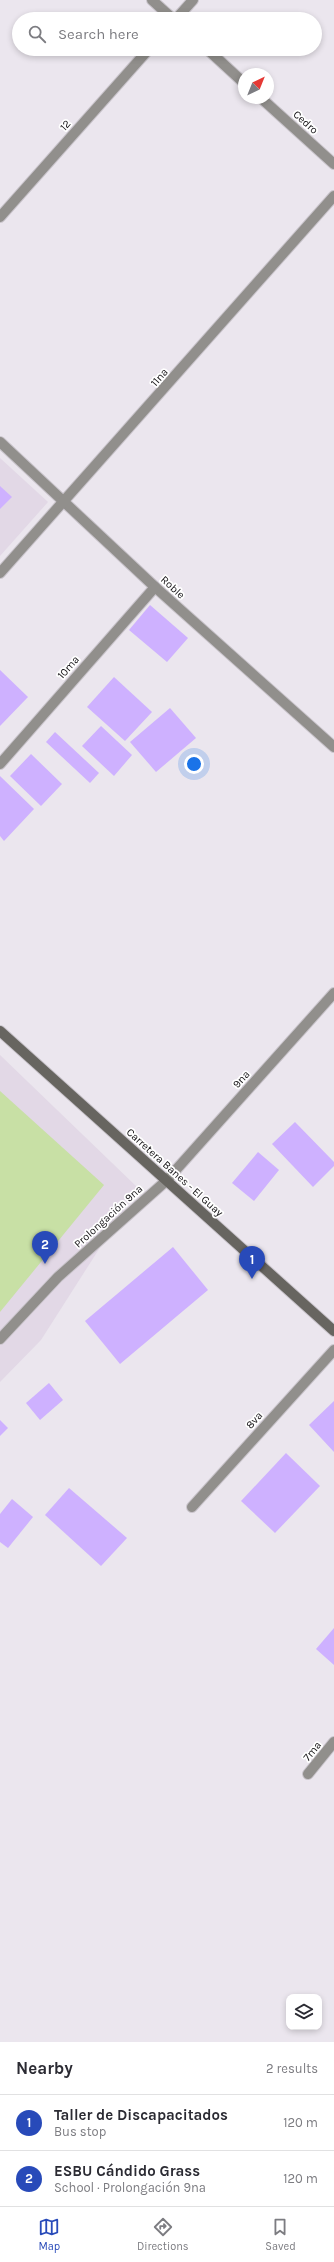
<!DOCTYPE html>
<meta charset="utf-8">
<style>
:root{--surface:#fff;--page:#f2f2f3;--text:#2b2b33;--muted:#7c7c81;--line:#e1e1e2;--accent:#284ab9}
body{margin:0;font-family:Karla,sans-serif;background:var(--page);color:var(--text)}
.controls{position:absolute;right:12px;bottom:12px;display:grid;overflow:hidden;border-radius:8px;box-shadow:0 2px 6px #0003}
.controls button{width:36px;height:36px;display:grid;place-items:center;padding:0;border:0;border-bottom:1px solid var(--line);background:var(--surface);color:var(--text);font:20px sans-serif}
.compass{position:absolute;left:238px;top:68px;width:36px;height:36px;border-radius:50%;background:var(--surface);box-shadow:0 2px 6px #0003;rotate:43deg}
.you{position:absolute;left:194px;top:764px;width:14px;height:14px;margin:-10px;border:3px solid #fff;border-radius:50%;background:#1a73e8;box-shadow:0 0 0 6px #1a73e833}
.badge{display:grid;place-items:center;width:26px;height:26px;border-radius:50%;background:var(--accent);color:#fff;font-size:13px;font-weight:700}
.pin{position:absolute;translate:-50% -33px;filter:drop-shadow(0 1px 2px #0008)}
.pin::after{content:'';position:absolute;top:21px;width:14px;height:12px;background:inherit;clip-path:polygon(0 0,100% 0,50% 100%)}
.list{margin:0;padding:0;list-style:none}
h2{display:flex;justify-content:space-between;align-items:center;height:52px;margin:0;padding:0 16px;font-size:17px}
h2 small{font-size:13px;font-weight:400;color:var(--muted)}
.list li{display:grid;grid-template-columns:26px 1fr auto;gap:12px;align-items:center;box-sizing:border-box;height:56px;padding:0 16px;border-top:1px solid var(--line)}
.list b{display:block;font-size:15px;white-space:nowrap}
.list p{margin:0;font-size:13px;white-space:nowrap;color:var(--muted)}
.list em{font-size:13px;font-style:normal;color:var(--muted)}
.icon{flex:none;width:22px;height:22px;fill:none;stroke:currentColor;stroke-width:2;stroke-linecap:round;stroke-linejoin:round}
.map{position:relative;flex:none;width:334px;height:2042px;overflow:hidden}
.search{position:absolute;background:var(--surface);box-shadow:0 2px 6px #0003;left:12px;right:12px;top:12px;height:44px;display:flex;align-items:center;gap:10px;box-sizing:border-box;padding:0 14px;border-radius:22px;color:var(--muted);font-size:15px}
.sheet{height:164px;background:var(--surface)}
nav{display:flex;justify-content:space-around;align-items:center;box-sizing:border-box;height:56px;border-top:1px solid var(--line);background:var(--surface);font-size:11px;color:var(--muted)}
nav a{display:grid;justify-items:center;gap:2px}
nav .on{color:var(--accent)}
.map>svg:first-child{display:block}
.built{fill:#e2d8e6}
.green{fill:#c8e0a5}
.building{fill:#ceb1ff}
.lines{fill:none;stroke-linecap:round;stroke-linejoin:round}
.minor-casing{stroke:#c9c4cb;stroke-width:12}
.secondary-casing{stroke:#c9c4cb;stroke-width:12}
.minor{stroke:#918f8c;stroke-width:10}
.secondary{stroke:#676560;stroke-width:10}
.labels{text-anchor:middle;stroke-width:3.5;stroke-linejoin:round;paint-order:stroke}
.street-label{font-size:11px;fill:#141215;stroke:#fff}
</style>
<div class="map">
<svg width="334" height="2042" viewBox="0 0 334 2042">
<rect width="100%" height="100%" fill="#ebe6ee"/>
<g class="built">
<path d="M 0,458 L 48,502 L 0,556 Z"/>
<path d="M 0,1055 L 138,1188 L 41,1340 L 0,1382 Z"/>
</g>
<path class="green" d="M 0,1091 L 104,1185 L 0,1312 Z"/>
<g class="building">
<path d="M 0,486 L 12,497 L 0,509 Z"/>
<path d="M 150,605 L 188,638 L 167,662 L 129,630 Z"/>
<path d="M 0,670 L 28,697 L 0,726 Z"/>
<path d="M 114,677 L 152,712 L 125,741 L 87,707 Z"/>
<path d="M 170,708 L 196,738 L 156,772 L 130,742 Z"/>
<path d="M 101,726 L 132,755 L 114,776 L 82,746 Z"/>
<path d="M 55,732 L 99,773 L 90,783 L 46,742 Z"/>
<path d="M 31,754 L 62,784 L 41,806 L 10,776 Z"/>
<path d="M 0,776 L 34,809 L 4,841 L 0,836 Z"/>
<path d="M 295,1122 L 334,1162 L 334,1166 L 313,1187 L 272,1144 Z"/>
<path d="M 258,1152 L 279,1170 L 254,1201 L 232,1183 Z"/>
<path d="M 173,1247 L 208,1290 L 120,1364 L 85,1321 Z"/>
<path d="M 49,1383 L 63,1400 L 40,1420 L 26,1403 Z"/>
<path d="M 334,1401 L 334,1452 L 309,1425 Z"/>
<path d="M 0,1420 L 8,1428 L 0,1436 Z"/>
<path d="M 286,1453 L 320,1486 L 275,1533 L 241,1501 Z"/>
<path d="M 69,1488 L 127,1538 L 101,1566 L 45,1515 Z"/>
<path d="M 12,1499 L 33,1517 L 8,1548 L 0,1542 L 0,1514 Z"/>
<path d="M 334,1628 L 334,1665 L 316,1649 Z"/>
</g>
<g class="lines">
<g class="minor-casing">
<g id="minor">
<path d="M 152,0 L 173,19"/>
<path d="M 176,19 L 193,0"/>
<path d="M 207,49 L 244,83"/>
<path d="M 261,98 L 334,164"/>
<path d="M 0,217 L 149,49"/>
<path d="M 0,442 L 155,587 L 334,747"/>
<path d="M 0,573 L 334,196"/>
<path d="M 0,764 L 155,587"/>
<path d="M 0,1339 L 58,1277 L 166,1181 L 334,993"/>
<path d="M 192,1507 L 334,1350"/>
<path d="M 308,1774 L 334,1742"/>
</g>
</g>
<g class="secondary-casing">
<path id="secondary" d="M 0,1031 L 334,1331"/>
</g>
<use href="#minor" class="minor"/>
<use href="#secondary" class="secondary"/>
</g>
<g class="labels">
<g class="street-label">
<text transform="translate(306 122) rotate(42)" y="4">Cedro</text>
<text transform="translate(65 125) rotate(-48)" y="4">12</text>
<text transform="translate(159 377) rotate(-49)" y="4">11na</text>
<text transform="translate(173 587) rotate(42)" y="4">Roble</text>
<text transform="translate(68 667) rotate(-49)" y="4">10ma</text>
<text transform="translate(241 1079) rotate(-48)" y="4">9na</text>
<text transform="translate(175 1172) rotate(42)" y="4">Carretera Banes - El Guay</text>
<text transform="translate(108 1216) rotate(-42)" y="4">Prolongación 9na</text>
<text transform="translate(254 1420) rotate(-48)" y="4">8va</text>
<text transform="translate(312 1751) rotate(-51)" y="4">7ma</text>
</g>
</g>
</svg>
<div class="controls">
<button><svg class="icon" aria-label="layers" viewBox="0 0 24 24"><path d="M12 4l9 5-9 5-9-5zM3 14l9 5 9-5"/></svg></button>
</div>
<svg class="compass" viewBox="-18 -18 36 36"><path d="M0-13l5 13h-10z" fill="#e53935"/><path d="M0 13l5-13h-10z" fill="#7c7c81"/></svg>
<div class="you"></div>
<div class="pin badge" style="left:252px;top:1279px">1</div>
<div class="pin badge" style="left:45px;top:1264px">2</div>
<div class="search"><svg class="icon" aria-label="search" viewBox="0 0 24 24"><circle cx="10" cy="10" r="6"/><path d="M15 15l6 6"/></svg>Search here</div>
</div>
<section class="sheet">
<h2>Nearby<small>2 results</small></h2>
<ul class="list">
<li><span class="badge">1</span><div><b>Taller de Discapacitados</b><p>Bus stop</p></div><em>120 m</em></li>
<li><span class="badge">2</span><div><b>ESBU Cándido Grass</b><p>School · Prolongación 9na</p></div><em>120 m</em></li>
</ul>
</section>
<nav>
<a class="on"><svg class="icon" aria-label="map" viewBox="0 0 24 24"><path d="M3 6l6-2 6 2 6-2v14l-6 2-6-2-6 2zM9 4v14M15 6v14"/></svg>Map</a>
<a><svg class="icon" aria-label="directions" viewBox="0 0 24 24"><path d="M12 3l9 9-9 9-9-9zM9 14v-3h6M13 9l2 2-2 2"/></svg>Directions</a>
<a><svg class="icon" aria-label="saved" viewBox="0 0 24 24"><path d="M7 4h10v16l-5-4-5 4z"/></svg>Saved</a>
</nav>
